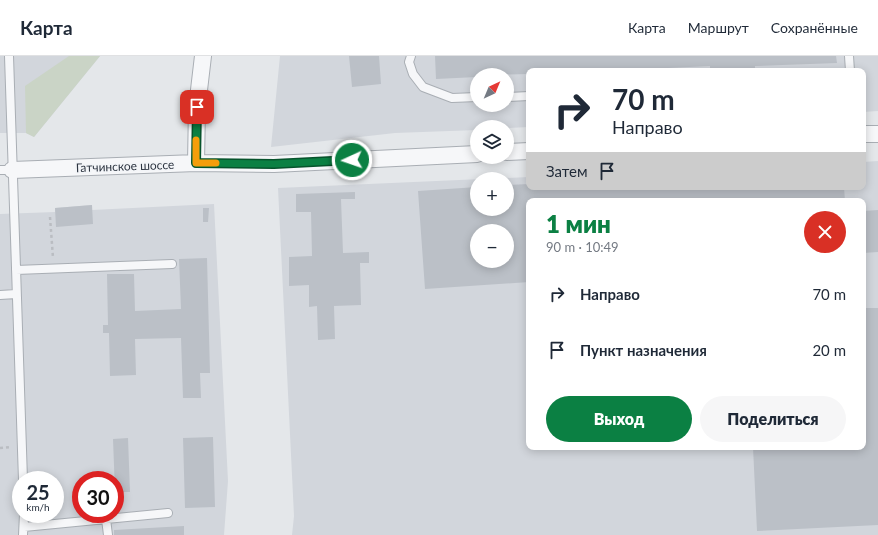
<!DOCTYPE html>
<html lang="ru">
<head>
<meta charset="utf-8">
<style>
	body { margin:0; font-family:Lato,sans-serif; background:#f6f6f7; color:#1f2937; height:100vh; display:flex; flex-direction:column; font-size:15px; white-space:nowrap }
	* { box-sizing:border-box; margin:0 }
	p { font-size:13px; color:#747a83 }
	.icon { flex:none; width:22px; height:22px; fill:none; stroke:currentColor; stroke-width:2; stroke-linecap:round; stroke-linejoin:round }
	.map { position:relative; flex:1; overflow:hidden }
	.side { position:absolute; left:526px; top:142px; width:340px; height:252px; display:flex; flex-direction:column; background:#fff; border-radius:8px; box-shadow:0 2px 10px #0003 }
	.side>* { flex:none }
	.hud { position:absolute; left:526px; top:12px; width:340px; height:122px; border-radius:8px; box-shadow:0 2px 10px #0003; background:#fff; color:#1f2937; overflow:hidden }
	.needle { width:26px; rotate:44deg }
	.buttons { position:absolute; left:470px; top:12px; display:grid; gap:8px }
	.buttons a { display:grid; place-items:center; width:44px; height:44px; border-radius:50%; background:#fff; box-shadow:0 2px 10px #0003; font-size:20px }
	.speed { position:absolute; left:12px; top:415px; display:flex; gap:8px; font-size:20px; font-weight:700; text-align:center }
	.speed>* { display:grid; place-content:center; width:52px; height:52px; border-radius:50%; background:#fff; box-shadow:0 2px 10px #0003; line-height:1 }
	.speed small { font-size:10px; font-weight:400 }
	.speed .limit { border:6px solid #d22; background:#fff; color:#111 }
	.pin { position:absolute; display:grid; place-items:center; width:34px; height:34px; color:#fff; margin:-17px; border-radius:8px; box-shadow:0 2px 6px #0006 }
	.me { position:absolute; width:44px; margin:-22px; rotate:267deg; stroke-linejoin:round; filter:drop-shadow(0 0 3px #0008) }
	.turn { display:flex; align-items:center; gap:14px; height:84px; padding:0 20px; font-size:18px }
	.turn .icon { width:52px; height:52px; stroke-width:2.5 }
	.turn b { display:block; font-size:28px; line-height:34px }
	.then { display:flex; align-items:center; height:38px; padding:0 20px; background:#0003; gap:8px; font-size:15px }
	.round { display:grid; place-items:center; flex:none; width:42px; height:42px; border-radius:21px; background:#f6f6f7 }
	.summary { display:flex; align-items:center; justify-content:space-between; height:68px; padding:0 20px }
	h1 { font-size:24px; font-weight:800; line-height:30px; color:#0b8043 }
	.action { display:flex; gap:8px; margin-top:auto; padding:8px 20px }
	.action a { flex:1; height:46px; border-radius:24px; background:#0b8043; color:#fff; font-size:16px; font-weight:800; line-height:46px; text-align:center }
	.action a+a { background:#f6f6f7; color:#1f2937 }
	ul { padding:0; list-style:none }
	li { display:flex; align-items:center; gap:12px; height:56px; padding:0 20px }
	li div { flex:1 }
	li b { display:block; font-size:15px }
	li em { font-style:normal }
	header { display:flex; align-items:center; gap:24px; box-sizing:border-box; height:56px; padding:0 20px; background:#fff; border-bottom:1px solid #e0e1e3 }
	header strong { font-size:19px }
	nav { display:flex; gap:22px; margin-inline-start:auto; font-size:14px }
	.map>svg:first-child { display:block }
	.built { fill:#d2d6dc; fill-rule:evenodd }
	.green { fill:#cad4c6 }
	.building { fill:#bbc0c7; fill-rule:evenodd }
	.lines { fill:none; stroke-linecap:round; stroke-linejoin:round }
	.service-casing { stroke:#a9aeb4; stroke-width:10 }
	.minor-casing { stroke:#a9aeb4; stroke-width:18 }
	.path { stroke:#babdc2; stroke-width:2.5; stroke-dasharray:3 3; stroke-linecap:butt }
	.service { stroke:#f6f7f9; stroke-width:8 }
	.minor { stroke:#f6f7f9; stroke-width:16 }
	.route-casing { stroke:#07532c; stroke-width:10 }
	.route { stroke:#0b8043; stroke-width:7 }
	.slow { stroke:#f59e0b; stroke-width:7 }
	.labels { text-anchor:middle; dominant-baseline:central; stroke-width:3.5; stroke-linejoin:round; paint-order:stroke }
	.street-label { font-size:12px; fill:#2d3541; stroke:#f3f5f8 }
</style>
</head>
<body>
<header>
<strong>Карта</strong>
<nav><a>Карта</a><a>Маршрут</a><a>Сохранённые</a></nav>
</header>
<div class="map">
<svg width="878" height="479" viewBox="0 0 878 479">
	<rect width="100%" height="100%" fill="#e4e7ea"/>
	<!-- built -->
	<path class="built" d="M0,0H100L34,81L26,77H0Z
		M280,0H878V55L863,56V15H529V71L507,72V71H477V74L395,77L271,91ZM477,19H507V49H477Z
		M878,105V479H292L294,460L278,132L529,121V131H863V106ZM477,123H507V153H477ZM529,145H863V391H529ZM477,175H507V205H477Z
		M214,148L228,425L224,479H0V158L55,156V152L92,149V154ZM21,424H55V458H21ZM81,424H115V458H81Z"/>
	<!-- green -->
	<path class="green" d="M69,0H100L34,81L26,77L25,30Z"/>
	<!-- building -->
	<path class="building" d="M349,0H379L381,28L352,31Z
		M435,0H836L837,7L755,10V15H710V10L605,15H529V18L477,19V21L436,23Z
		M529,128V131H844L845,145H529V226L425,233L418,135L477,131V153H507V129ZM477,175H507V205H477Z
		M355,136V143H341L343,197L369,196V207H360L361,249L334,250L335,283L318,284L317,250L309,251V229L289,230V201L312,200L311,156H296V138Z
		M92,149L93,168L56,171L55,152Z
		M203,152H209L208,166H203Z
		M878,154V196L863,197V155Z
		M207,202L210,317H200L201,342H183L181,282L135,283L136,319L110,320L109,277H103V269H108L107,218H134L135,255L181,253L179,203Z
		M863,252H878V469L757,475L753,391H863Z
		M213,381L215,451L185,452L183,382Z
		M128,382L130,436H115L113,383Z
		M184,470V479H114V474Z"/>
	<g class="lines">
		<!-- service casing -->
		<g class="service-casing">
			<path id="service" d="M9,0L23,424
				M411,0L409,6L413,18L423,31L452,42L477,41
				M849,0L850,15
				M507,41L529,40
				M0,114H12
				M16,214L172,208
				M0,239L16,238
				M106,463L108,479
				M24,471L168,457
				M23,479L24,458"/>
		</g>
		<!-- minor casing -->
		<g class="minor-casing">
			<path id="minor" d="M863,78H878
				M507,96L529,95
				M196,107L197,51L203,0
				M12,114L196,107L274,108L477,98"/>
		</g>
		<!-- path -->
		<path class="path" d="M50,161L53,202
			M0,392L11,391"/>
		<!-- service -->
		<use href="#service" class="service"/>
		<!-- minor -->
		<use href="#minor" class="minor"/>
	</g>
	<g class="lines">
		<!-- route casing -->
		<g class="route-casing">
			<path id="route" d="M197,51L196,107L274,108L352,104"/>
		</g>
		<!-- route -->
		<use href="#route" class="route"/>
		<!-- slow -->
		<path class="slow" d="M196,84V107H216"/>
	</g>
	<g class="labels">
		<!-- street labels -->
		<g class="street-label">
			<text transform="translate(125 110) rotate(-2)">Гатчинское шоссе</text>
		</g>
	</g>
</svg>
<div class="buttons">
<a><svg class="needle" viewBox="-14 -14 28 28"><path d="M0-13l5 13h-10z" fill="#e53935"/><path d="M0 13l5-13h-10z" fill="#747a83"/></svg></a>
<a><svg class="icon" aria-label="layers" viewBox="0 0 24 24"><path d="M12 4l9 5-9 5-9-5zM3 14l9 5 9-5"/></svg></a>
<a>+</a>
<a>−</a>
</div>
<div class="speed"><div>25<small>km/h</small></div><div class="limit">30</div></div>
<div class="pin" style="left:197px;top:51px;background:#d93025"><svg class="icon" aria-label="arrive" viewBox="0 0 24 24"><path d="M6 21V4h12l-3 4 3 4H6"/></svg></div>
<svg class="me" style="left:352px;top:104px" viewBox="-20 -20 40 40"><circle r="17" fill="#0b8043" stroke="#fff" stroke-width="3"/><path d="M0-11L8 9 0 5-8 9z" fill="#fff"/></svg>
<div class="hud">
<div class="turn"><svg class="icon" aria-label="right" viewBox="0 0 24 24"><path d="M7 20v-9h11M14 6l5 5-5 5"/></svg><div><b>70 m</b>Направо</div></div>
<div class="then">Затем<svg class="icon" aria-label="arrive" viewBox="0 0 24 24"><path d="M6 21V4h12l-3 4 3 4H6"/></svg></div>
</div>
<section class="side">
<div class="summary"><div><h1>1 мин</h1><p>90 m · 10:49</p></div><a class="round" style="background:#d93025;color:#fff"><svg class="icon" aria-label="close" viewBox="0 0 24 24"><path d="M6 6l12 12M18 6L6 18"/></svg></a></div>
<ul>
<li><svg class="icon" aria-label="right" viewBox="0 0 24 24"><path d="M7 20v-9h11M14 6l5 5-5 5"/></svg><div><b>Направо</b></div><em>70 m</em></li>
<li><svg class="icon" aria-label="arrive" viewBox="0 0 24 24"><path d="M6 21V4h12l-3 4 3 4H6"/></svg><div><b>Пункт назначения</b></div><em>20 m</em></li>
</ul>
<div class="action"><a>Выход</a><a>Поделиться</a></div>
</section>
</div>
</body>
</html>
